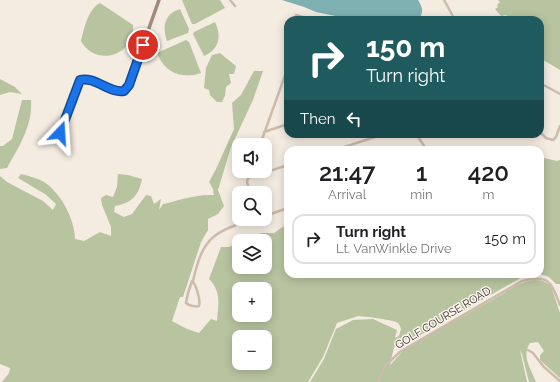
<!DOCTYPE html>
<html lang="en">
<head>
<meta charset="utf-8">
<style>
	body { margin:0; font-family:Raleway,sans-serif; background:#f6f6f6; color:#202124; height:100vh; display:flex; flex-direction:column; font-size:15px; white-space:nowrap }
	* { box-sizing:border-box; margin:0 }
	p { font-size:13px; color:#757577 }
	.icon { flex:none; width:22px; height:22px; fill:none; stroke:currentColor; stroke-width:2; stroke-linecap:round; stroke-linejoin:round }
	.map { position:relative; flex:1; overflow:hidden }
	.sheet { position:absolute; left:284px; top:146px; width:260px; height:132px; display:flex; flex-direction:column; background:#fff; border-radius:12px; box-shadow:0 2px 10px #0003 }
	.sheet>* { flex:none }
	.top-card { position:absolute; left:284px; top:16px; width:260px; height:122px; border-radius:12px; box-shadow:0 2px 10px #0003; background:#1f5a5e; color:#fff; overflow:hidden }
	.fabs { position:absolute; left:232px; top:138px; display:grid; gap:8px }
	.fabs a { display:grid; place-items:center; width:40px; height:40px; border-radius:8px; background:#fff; box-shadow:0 2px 10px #0003; font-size:20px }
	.pin { position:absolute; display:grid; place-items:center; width:34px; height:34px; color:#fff; margin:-17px; border:2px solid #fff; border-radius:50%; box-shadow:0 1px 4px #0007 }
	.me { position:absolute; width:44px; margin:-22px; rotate:20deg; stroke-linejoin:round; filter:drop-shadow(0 0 3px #0008) }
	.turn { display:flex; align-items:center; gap:14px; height:84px; padding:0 16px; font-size:18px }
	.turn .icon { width:52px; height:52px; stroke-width:2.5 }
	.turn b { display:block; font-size:28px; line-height:34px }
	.then { display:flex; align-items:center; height:38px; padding:0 16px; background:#0003; gap:8px; font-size:15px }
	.eta { display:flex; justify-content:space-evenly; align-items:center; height:68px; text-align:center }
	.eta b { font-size:24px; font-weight:600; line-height:28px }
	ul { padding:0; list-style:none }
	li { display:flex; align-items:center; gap:12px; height:50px; margin:0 8px 6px; padding:0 8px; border:2px solid #e0e0e0; border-radius:12px }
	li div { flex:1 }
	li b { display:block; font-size:15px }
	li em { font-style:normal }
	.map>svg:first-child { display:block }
	.green { fill:#b8c4a0; fill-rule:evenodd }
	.water { fill:#7fb0b2 }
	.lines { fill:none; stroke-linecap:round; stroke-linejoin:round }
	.street { stroke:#cdbbac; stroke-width:2.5 }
	.secondary { stroke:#a18a7d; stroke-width:3.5 }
	.route-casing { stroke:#114b97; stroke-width:10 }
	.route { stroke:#1a73e8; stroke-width:7 }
	.labels { text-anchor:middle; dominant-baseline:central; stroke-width:3; stroke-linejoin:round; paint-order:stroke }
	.street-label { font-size:11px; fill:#3b302b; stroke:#fbf5ee }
</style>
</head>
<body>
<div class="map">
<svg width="560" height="382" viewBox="0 0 560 382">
	<rect width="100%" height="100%" fill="#f4ebe1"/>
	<!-- green -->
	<path class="green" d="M182,0H220L225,8L195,24H192Z
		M498,0H560V70L540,58V20H515L514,18L508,17L506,15L501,16L495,9L498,7L497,5L500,2Z
		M100,3L133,25C135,57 95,67 81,41C84,29 88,9 100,3Z
		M180,9L189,29L188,33L167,41C162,27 164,14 180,9Z
		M215,22C222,37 219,49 204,56L193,34L194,32Z
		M186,40L189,42L201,73C182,80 164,72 157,53Z
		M220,53L236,66L234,74H229L231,83L226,87L225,96L222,102H217L210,95L209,90L204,88L206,68L212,55Z
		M254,71H263L253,100L231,147L218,190L224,206L218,214L208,219V230L201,242L183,297H180L172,321L187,329L199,333L211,319L217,321C218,305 222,292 209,279L221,247H229L239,242V267H265V241H241L262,233H274L288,223V274H536L526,275L417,337C404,337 404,342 394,347L390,365L406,348L501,295C515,286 535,272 551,286L560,313V378L540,360V355L544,351L538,342L530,343C521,356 531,369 536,382H529L522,354L520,350L527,382H310L324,359L336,329L353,320L373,319L397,330L395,338L399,336L401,329C400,326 399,323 396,322C393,320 362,316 358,316C351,318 344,321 337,323L323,357L308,382H2L9,373L10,368L0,364V176L7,182L43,201L53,210L56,204L45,194L18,178L21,174C29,176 37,178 44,182C61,193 75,220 75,239L84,241L100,232L111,236V227L102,205L101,198L106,195L113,197L117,187L118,174L128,175L142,179C139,195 132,203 115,206L114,212L124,217L132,214L146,195L151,196L154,204L161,199L159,210L163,204C180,200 196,194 214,195L213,189L209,182L216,169L234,129L232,103L241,95ZM239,289H265V315H239ZM239,337H265V363H239Z
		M0,79L15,87L22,94L10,92L0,95Z
		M22,100H31C33,125 19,147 7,168L0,169V146H3L12,139Z
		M540,157L557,161L560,160V284H556L549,277L540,274Z"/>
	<!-- water -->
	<path class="water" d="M282,0H418C423,8 424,12 418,20H347L340,17L316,12L304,7Z"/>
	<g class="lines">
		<!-- street -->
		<path class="street" d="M230,0L235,6
			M444,0L455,20
			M296,15L313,20
			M540,83L560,94
			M264,132L288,124
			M540,132L546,138L553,140L556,137L560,126
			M416,134L427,150
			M260,145L288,67
			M335,150L384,134
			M248,178L288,165
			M250,193L247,182L250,171
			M265,216L288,208
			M192,281C196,284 201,301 199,306C196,307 189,306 186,303L188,293Z
			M193,281C203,237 213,232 254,219
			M528,350L533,353L544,367L560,381
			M378,382L385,366L401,351L522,281C549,274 551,282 560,305"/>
		<!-- secondary -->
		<path class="secondary" d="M60,133L78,83L80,80L86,79L121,92L127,90L159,0"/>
	</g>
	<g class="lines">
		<!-- route casing -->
		<g class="route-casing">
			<path id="route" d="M60,133L80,80C95,76 110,94 124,91L129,85L143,45"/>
		</g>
		<!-- route -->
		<use href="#route" class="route"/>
	</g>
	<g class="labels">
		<!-- street labels -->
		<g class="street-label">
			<text transform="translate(443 318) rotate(-31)">GOLF COURSE ROAD</text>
		</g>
	</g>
</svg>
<div class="fabs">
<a><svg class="icon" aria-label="sound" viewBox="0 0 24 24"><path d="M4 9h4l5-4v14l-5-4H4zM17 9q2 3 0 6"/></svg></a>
<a><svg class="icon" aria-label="search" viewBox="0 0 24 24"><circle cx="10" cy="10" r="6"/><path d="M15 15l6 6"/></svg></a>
<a><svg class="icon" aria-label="layers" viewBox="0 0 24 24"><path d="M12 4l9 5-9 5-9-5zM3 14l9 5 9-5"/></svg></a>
<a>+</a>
<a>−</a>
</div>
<div class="pin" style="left:143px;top:45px;background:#d93025"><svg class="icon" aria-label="arrive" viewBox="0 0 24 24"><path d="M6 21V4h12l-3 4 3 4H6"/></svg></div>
<svg class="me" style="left:60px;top:133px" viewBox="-20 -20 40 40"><path d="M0-17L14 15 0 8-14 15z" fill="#1a73e8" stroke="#fff" stroke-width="4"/></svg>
<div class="top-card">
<div class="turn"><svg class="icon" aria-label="right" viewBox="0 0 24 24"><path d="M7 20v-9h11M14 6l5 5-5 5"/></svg><div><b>150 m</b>Turn right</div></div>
<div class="then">Then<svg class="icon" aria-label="left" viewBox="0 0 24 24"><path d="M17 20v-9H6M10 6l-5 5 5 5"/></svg></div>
</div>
<section class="sheet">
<div class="eta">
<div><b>21:47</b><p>Arrival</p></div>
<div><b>1</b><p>min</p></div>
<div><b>420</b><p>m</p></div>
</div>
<ul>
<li><svg class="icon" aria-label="right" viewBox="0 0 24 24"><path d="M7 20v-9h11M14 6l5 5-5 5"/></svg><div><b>Turn right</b><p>Lt. VanWinkle Drive</p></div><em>150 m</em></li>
</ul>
</section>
</div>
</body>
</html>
